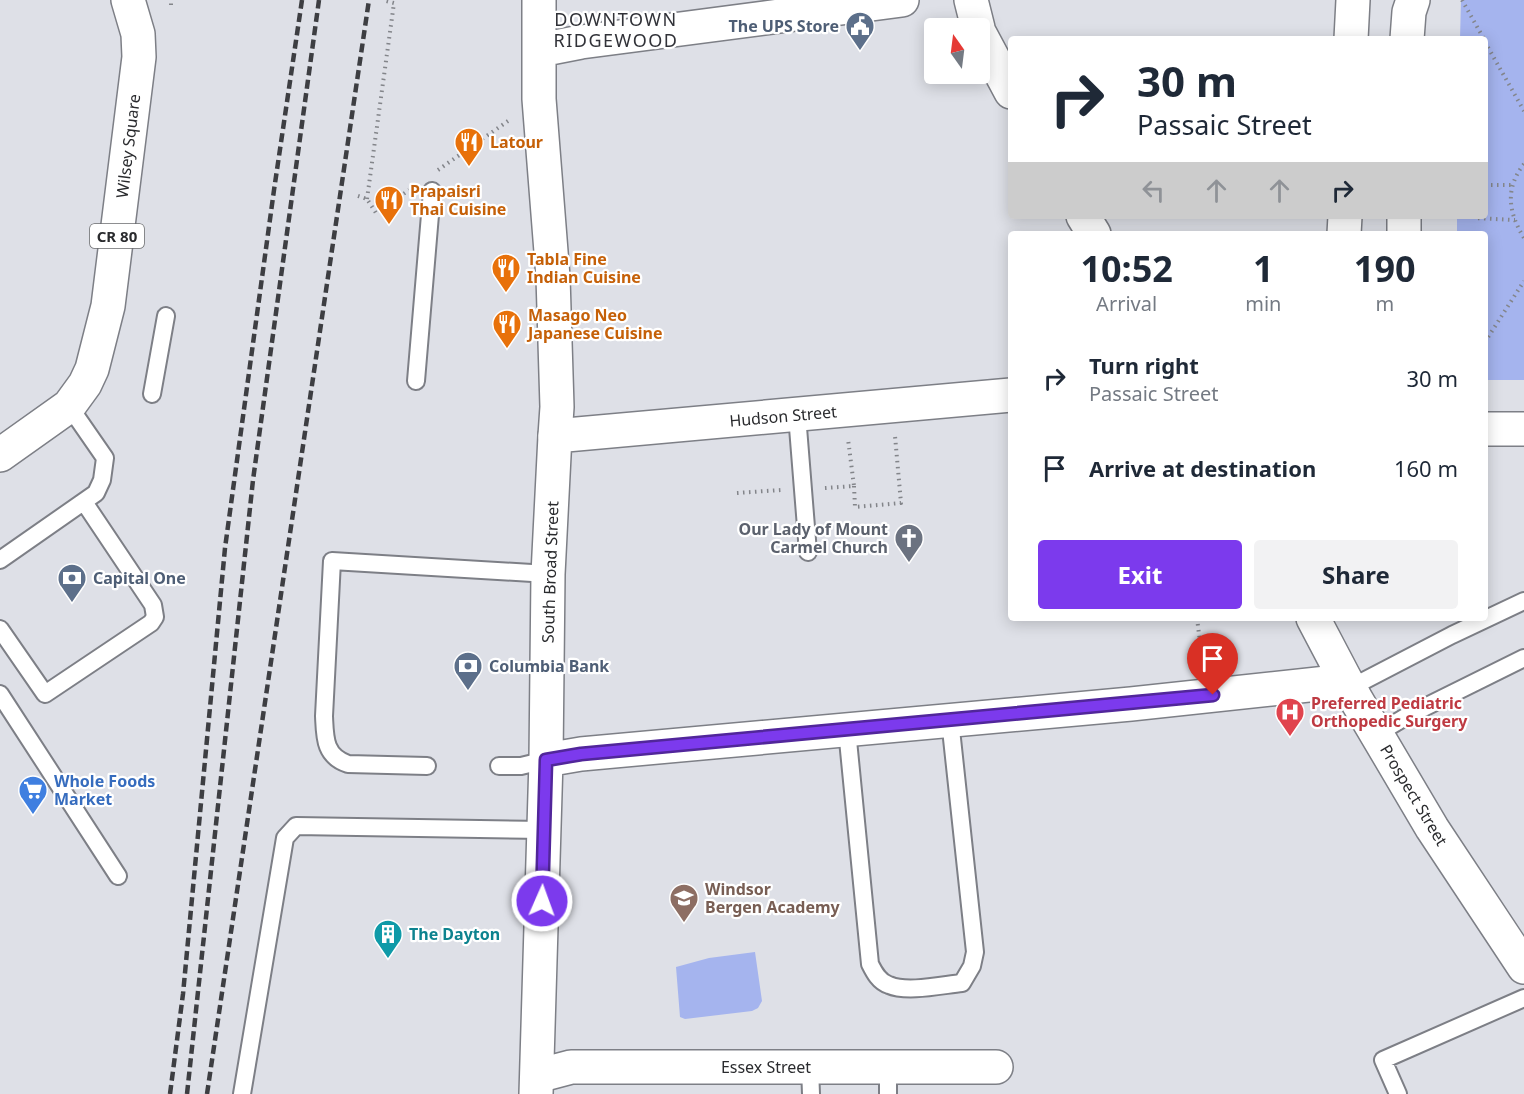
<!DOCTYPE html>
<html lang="en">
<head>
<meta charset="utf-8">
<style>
	body { margin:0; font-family:"Noto Sans",sans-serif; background:#f2f2f3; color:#1f2937; height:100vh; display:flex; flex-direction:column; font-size:22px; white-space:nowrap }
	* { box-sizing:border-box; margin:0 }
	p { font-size:20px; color:#747a83 }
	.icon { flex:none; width:33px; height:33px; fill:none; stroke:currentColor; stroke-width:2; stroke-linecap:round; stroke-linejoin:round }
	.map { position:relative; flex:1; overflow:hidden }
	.side { position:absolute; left:1008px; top:231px; width:480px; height:390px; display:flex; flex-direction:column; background:#fff; border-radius:6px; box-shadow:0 3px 15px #0003 }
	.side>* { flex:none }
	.top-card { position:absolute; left:1008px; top:36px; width:480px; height:183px; border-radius:6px; box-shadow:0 3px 15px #0003; background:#fff; color:#1f2937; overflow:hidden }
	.needle { width:39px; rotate:346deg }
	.buttons { position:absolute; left:924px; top:18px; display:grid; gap:12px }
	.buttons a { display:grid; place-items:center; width:66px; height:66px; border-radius:6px; background:#fff; box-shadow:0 3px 15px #0003; font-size:30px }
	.pin { position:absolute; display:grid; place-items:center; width:51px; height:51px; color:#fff; margin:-62px -26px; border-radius:50% 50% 50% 0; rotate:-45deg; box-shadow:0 0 6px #0007 }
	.pin .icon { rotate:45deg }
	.me { position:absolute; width:66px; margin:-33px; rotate:2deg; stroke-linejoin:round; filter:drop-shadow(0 0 4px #0008) }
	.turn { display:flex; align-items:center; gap:21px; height:126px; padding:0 30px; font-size:27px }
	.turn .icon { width:78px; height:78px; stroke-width:2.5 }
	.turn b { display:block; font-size:42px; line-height:51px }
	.lanes { display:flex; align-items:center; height:57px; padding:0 30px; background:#0003; justify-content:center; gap:30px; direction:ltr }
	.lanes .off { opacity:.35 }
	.eta { display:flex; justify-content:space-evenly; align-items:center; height:102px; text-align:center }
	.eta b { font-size:36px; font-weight:700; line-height:42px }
	.button { display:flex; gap:12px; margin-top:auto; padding:12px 30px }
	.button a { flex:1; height:69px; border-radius:6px; background:#7c3aed; color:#fff; font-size:24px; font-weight:700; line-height:69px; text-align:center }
	.button a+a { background:#f2f2f3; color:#1f2937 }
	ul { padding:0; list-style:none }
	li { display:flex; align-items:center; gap:18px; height:90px; padding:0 30px }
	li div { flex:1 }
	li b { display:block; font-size:22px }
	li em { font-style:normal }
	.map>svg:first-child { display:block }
	.green { fill:#a5b4ee }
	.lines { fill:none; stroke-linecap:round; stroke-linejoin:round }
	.lane-casing { stroke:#7d7f86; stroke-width:20 }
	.street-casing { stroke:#7d7f86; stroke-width:36 }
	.secondary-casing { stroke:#7d7f86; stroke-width:36 }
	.primary-casing { stroke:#7d7f86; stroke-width:36 }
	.path { stroke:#83858a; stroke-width:4; stroke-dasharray:1.5 4.5; stroke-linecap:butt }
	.lane { stroke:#fff; stroke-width:16 }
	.street { stroke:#fff; stroke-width:33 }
	.secondary { stroke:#fff; stroke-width:33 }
	.primary { stroke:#fff; stroke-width:33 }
	.rail { stroke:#3d3e42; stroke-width:4.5; stroke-dasharray:9 4.5; stroke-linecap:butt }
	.route-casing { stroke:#51269a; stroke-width:15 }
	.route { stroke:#7c3aed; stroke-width:10 }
	.labels { text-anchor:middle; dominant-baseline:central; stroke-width:4.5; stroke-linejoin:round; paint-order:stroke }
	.shield { fill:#fff; stroke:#6a6b6d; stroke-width:1.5 }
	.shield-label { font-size:15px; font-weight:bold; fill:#2a2b2e }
	.service-label { font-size:16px; font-weight:bold; fill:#4e5e75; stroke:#fff; text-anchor:start }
	.food-label { font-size:16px; font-weight:bold; fill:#c56008; stroke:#fff; text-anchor:start }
	.street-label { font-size:16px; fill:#2a2b2e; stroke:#fff }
	.worship-label { font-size:16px; font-weight:bold; fill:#5b616d; stroke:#fff; text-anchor:end }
	.health-label { font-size:16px; font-weight:bold; fill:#be3a42; stroke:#fff; text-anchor:start }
	.shop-label { font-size:16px; font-weight:bold; fill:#366cbe; stroke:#fff; text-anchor:start }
	.education-label { font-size:16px; font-weight:bold; fill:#785e54; stroke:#fff; text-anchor:start }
	.culture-label { font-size:16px; font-weight:bold; fill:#0d838f; stroke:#fff; text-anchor:start }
	.neighbourhood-label { font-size:18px; letter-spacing:1.5px; fill:#313238; stroke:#fff }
</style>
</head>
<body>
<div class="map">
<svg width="1524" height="1094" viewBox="0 0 1524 1094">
	<rect width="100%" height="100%" fill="#dee0e7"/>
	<!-- green -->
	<path class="green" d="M1461,0H1524V380H1485V234H1457V216H1485V39H1460Z
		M755,952L762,1001L758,1008L752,1011L685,1019L680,1017L676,967L709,958Z"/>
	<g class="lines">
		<!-- lane casing -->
		<g class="lane-casing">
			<path id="lane" d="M416,381L432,191
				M152,394L166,316
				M797,415L808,552
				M0,560L96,493L102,480L105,458L69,406
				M0,629L45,694L151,623L155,617L153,605L84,502
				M1350,688L1452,635L1524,601
				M0,694L118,876
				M847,730L870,964C874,972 879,982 889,985C907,993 942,985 962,983L972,966L975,952L950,720
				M1377,734L1407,716L1524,658
				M427,766L348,764C324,756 325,737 324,716L332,561L548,574
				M499,766H521L546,760
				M810,1067L811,1094
				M242,1094L285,838L296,826L544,830
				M888,1094V1067
				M1398,1094L1383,1060L1524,998"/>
		</g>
		<!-- street casing -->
		<g class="street-casing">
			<path id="street" d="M1351,39L1353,0
				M1407,39L1409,12L1413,0
				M1344,234L1345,216
				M1404,234V216
				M1485,429H1524
				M1354,696L1432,828L1524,967
				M546,760L581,754L1131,704L1327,683H1347
				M537,1076L571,1067H996
				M536,1094L546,760L548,574L555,436L1011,395"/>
		</g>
		<!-- secondary casing -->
		<g class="secondary-casing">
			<path id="secondary" d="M539,0V99L553,277L557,407L555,436
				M971,0L978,28
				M980,34L1011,92
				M540,50L581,42L902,0
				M1083,216L1094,234
				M1313,618L1354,696"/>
		</g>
		<!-- primary casing -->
		<g class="primary-casing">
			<path id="primary" d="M0,455L69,406L85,384L92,369L108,306L139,57L138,34L128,0"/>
		</g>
		<!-- path -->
		<path class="path" d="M1462,0L1484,39
			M171,5V0
			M1485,42L1524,111
			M1524,164C1505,188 1508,212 1524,238
			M438,170L508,121
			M1485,185H1511
			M358,196L367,199L376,213L409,190
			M367,199L394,3L386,1
			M1474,216V218L1515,220
			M1485,342L1524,281
			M854,486L855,507L901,503L895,436
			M825,488L854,486L848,439
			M737,493L781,490
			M1197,618L1203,666"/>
		<!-- lane -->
		<use href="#lane" class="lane"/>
		<!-- street -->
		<use href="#street" class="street"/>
		<!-- secondary -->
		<use href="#secondary" class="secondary"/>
		<!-- primary -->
		<use href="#primary" class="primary"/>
		<!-- rail -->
		<path class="rail" d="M170,1094L183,994L225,548L274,190L302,0
			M187,1094L253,480L319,0
			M207,1094L369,0"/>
	</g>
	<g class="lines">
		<!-- route casing -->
		<g class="route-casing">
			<path id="route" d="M542,901L546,760L581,754L1213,695"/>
		</g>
		<!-- route -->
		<use href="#route" class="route"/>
	</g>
	<!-- icons -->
	<defs>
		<g id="civic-pin" transform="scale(1.5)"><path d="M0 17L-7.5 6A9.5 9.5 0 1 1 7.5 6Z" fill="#5c6f8a" stroke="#fff"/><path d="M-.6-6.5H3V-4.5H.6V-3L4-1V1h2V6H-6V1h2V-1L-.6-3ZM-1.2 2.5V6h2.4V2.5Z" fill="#fff"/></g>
		<g id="restaurant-pin" transform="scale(1.5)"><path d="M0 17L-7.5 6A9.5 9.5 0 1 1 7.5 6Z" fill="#e8710a" stroke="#fff"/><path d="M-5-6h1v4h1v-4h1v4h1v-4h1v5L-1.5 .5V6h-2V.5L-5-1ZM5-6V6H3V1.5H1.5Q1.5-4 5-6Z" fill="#fff"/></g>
		<g id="church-pin" transform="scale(1.5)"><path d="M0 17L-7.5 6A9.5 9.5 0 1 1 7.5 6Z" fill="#6b7280" stroke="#fff"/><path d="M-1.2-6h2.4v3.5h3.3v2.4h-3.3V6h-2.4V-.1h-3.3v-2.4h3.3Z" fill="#fff"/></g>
		<g id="bank-pin" transform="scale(1.5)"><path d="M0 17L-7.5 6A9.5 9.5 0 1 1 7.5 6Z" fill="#5c6f8a" stroke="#fff"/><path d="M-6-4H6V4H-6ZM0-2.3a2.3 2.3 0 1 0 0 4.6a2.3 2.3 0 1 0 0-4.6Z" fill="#fff"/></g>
		<g id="hospital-pin" transform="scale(1.5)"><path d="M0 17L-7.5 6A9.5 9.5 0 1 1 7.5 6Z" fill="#e0444e" stroke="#fff"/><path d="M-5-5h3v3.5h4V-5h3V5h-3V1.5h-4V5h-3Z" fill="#fff"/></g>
		<g id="supermarket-pin" transform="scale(1.5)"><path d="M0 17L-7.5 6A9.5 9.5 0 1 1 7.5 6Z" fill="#3f7fe0" stroke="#fff"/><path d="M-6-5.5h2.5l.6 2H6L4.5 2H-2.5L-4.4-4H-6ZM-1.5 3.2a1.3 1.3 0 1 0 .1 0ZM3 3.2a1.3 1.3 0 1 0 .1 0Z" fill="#fff"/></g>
		<g id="school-pin" transform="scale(1.5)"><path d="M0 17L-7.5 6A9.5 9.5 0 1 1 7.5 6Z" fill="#8d6e63" stroke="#fff"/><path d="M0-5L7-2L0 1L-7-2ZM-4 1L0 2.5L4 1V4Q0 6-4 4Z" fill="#fff"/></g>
		<g id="building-pin" transform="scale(1.5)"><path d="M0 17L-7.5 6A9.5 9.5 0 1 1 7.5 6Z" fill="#0f9aa8" stroke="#fff"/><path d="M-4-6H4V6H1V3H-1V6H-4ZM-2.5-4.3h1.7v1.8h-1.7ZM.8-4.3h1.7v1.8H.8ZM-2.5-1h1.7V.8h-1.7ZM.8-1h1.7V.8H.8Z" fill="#fff"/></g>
	</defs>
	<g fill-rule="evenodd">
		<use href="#civic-pin" x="860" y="26"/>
		<use href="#restaurant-pin" x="469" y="142"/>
		<use href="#restaurant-pin" x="389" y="200"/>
		<use href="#restaurant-pin" x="506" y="268"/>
		<use href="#restaurant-pin" x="507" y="324"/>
		<use href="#church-pin" x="909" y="538"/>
		<use href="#bank-pin" x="72" y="578"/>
		<use href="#bank-pin" x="468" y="666"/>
		<use href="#hospital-pin" x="1290" y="712"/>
		<use href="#supermarket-pin" x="33" y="790"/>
		<use href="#school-pin" x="684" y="898"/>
		<use href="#building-pin" x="388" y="934"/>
	</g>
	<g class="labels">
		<!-- shield labels -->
		<rect class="shield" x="90" y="224" width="54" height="24" rx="4.5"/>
		<g class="shield-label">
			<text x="117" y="236">CR 80</text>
		</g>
		<!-- service labels -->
		<g class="service-label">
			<text x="839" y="26" text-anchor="end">The UPS Store</text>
			<text x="93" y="578">Capital One</text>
			<text x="489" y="666">Columbia Bank</text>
		</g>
		<!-- food labels -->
		<g class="food-label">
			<text x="490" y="142">Latour</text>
			<text x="410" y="191">Prapaisri<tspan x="410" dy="18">Thai Cuisine</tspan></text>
			<text x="527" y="259">Tabla Fine<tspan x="527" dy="18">Indian Cuisine</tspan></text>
			<text x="528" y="315">Masago Neo<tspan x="528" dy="18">Japanese Cuisine</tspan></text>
		</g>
		<!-- street labels -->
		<g class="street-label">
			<text transform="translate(128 146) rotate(-83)">Wilsey Square</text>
			<text transform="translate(783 416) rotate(-5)">Hudson Street</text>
			<text transform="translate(550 572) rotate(-88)">South Broad Street</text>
			<text transform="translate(1414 795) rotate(59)">Prospect Street</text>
			<text x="766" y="1067">Essex Street</text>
		</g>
		<!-- worship labels -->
		<g class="worship-label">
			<text x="888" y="529">Our Lady of Mount<tspan x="888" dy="18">Carmel Church</tspan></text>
		</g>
		<!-- health labels -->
		<g class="health-label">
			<text x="1311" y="703">Preferred Pediatric<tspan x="1311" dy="18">Orthopedic Surgery</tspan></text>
		</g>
		<!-- shop labels -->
		<g class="shop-label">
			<text x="54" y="781">Whole Foods<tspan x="54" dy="18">Market</tspan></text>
		</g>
		<!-- education labels -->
		<g class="education-label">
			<text x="705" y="889">Windsor<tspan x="705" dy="18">Bergen Academy</tspan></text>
		</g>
		<!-- culture labels -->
		<g class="culture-label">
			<text x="409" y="934">The Dayton</text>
		</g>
		<!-- neighbourhood labels -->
		<g class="neighbourhood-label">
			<text x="616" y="19">DOWNTOWN<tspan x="616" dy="21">RIDGEWOOD</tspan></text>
		</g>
	</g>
</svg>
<div class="buttons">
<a><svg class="needle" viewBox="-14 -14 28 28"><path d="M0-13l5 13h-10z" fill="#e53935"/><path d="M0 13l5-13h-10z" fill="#747a83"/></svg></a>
</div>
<div class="pin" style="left:1213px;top:695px;background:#d93025"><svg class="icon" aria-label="arrive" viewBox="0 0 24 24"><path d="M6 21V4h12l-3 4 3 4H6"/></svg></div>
<svg class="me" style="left:542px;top:901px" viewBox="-20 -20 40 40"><circle r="17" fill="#7c3aed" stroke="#fff" stroke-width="3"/><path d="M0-11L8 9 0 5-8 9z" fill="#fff"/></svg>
<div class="top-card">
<div class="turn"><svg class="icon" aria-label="right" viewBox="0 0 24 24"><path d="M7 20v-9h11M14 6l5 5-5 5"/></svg><div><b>30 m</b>Passaic Street</div></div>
<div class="lanes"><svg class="icon off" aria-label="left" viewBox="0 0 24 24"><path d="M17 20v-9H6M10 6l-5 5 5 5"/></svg><svg class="icon off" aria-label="ahead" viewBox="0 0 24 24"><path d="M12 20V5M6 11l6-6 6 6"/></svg><svg class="icon off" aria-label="ahead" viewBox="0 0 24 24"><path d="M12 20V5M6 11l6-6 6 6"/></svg><svg class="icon" aria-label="right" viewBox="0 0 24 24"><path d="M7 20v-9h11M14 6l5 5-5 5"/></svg></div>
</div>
<section class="side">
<div class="eta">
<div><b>10:52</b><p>Arrival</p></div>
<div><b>1</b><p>min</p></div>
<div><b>190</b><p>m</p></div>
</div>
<ul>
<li><svg class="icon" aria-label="right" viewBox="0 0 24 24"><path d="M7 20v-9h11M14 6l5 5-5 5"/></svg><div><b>Turn right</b><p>Passaic Street</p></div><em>30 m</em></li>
<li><svg class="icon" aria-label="arrive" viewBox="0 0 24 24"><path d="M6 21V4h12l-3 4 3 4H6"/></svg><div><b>Arrive at destination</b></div><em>160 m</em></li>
</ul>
<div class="button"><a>Exit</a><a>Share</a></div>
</section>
</div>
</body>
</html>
